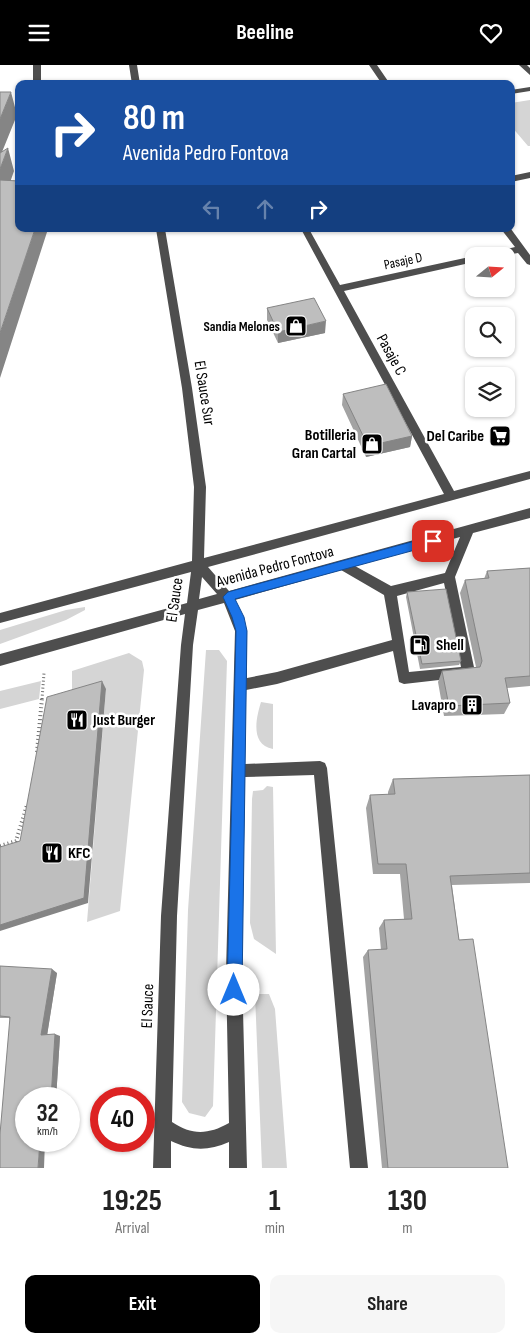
<!DOCTYPE html>
<html lang="en">
<head>
<meta charset="utf-8">
<style>
	body { margin:0; font-family:"Sofia Sans Condensed",sans-serif; background:#f6f6f6; color:#222; height:100vh; display:flex; flex-direction:column; font-size:19px; white-space:nowrap }
	* { box-sizing:border-box; margin:0 }
	p { font-size:16px; color:#767676 }
	.icon { flex:none; width:28px; height:28px; fill:none; stroke:currentColor; stroke-width:2; stroke-linecap:round; stroke-linejoin:round }
	.map { position:relative; height:1103px; overflow:hidden }
	.details { display:flex; flex-direction:column; background:#fff; flex:1 }
	.details>* { flex:none }
	.top-card { position:absolute; left:15px; top:15px; width:500px; height:152px; border-radius:10px; box-shadow:0 1px 4px #0004; background:#1a4fa0; color:#fff; overflow:hidden }
	.needle { width:32px; rotate:72deg }
	.controls { position:absolute; left:465px; top:182px; display:grid; gap:10px }
	.controls a { display:grid; place-items:center; width:50px; height:50px; border-radius:10px; background:#fff; box-shadow:0 1px 4px #0004; font-size:25px }
	.speed { position:absolute; left:15px; top:1022px; display:flex; gap:10px; font-size:25px; font-weight:700; text-align:center }
	.speed>* { display:grid; place-content:center; width:65px; height:65px; border-radius:50%; background:#fff; box-shadow:0 1px 4px #0004; line-height:1 }
	.speed small { font-size:12px; font-weight:400 }
	.speed .limit { border:8px solid #d22; background:#fff; color:#111 }
	.pin { position:absolute; display:grid; place-items:center; width:42px; height:42px; color:#fff; margin:-21px; border-radius:10px; box-shadow:0 2px 8px #0006 }
	.me { position:absolute; width:55px; margin:-28px; rotate:0deg; stroke-linejoin:round; filter:drop-shadow(0 0 4px #0008) }
	.turn { display:flex; align-items:center; gap:18px; height:105px; padding:0 25px; font-size:22px }
	.turn .icon { width:65px; height:65px; stroke-width:2.5 }
	.turn b { display:block; font-size:35px; line-height:42px }
	.lanes { display:flex; align-items:center; height:48px; padding:0 25px; background:#0003; justify-content:center; gap:25px; direction:ltr }
	.lanes .off { opacity:.35 }
	.eta { display:flex; justify-content:space-evenly; align-items:center; height:85px; text-align:center }
	.eta b { font-size:30px; font-weight:700; line-height:35px }
	.button { display:flex; gap:10px; margin-top:auto; padding:10px 25px }
	.button a { flex:1; height:58px; border-radius:10px; background:#000; color:#fff; font-size:20px; font-weight:700; line-height:58px; text-align:center }
	.button a+a { background:#f6f6f6; color:#222 }
	header { display:flex; justify-content:space-between; align-items:center; height:65px; padding:0 25px; background:#000; color:#fff; font-size:22px; font-weight:700 }
	.map>svg:first-child { display:block }
	.green { fill:#d5d5d5 }
	.lines { fill:none; stroke-linecap:round; stroke-linejoin:round }
	.path-far1 { stroke:#707070; stroke-width:3; stroke-dasharray:1 2.5; stroke-linecap:butt }
	.path { stroke:#707070; stroke-width:4; stroke-dasharray:1 3; stroke-linecap:butt }
	.minor { fill:#4e4e4e; fill-rule:evenodd }
	.wall { fill:#a3a3a3 }
	.shaded-wall { fill:#858585 }
	.building { fill:#bebebe; stroke:#858585 }
	.route { fill:#1a73e8; stroke:#114b97 }
	.labels { text-anchor:middle; dominant-baseline:central; stroke-width:5; stroke-linejoin:round; paint-order:stroke }
	.far-street-label { font-size:14px; fill:#000; stroke:#fff }
	.far-poi-label { font-size:14px; font-weight:bold; fill:#000; stroke:#fff; text-anchor:end }
	.street-label { font-size:16px; fill:#000; stroke:#fff }
	.poi-label { font-size:16px; font-weight:bold; fill:#000; stroke:#fff; text-anchor:end }
</style>
</head>
<body>
<header><svg class="icon" aria-label="menu" viewBox="0 0 24 24"><path d="M4 6h16M4 12h16M4 18h16"/></svg>Beeline<svg class="icon" aria-label="heart" viewBox="0 0 24 24"><path d="M12 20l-8-8c-3-5 5-10 8-4 3-6 11-1 8 4z"/></svg></header>
<div class="map">
<svg width="530" height="1103" viewBox="0 0 530 1103">
	<rect width="100%" height="100%" fill="#fff"/>
	<!-- green -->
	<path class="green" d="M530,35V81H528L511,61V38Z
		M85,542V545L66,555L0,579V565L66,545Z
		M206,585H219L227,596L213,1041L205,1052L189,1048L182,1037L188,845Z
		M129,588L142,596L144,605L120,846L87,857L106,624L72,634V606Z
		M41,616L39,634L0,644V626Z
		M261,637L273,639V684C250,680 256,653 261,637Z
		M267,721L273,722L276,889L254,874L250,858L252,734L253,726L263,725Z
		M255,929H269L275,944L287,1103H262Z"/>
	<g class="lines">
		<!-- path-far1 -->
		<path class="path-far1" d="M42,634L44,608"/>
		<!-- path -->
		<path class="path" d="M37,687L42,633
			M0,781L16,776L27,740"/>
		<!-- minor -->
		<path class="minor" d="M33,0H41V19H33Z
			M129,0H137L140,19H132Z
			M369,0H377L390,19H382Z
			M519,0H527L530,3V10Z
			M530,22V26L511,29V25Z
			M530,107V113L511,117V111Z
			M156,164H165L192,323L206,422L204,493L444,429L301,164H309L340,220L474,191H475L474,197L344,226L454,426L530,406V414L208,502L229,526L530,443V453L473,468L455,512L475,607L474,611L404,619L399,617L393,586L277,619L246,625L245,699L320,696L325,698L327,703L368,1103H350L314,710L245,712L242,906L247,1103H229V1077C208,1086 192,1086 171,1076V1103H153L161,851L181,580L185,549L0,601V589L187,538L191,507L0,558V548L192,496L194,422L182,323ZM460,472L445,508L391,521L355,501ZM341,505L384,530L392,575L277,607L247,613V566L235,535ZM202,512L217,529L199,534ZM444,518L461,602L409,607L397,531ZM224,538L235,566L226,906L229,1058C208,1070 191,1070 172,1057L177,851L193,580L198,545Z
			M501,164H511L530,190V200L527,199L518,188L501,191H483L485,189L515,182Z"/>
	</g>
	<!-- wall -->
	<path class="wall" d="M267,243L325,268L278,278L267,255Z
		M343,329L412,371L410,382L366,392L342,340Z
		M530,503V621L507,623L510,638L504,649L444,651L438,617L442,606L476,602L460,528L465,515L484,514L487,506Z
		M407,527L461,596L459,600L420,604L406,532Z
		M530,710V818L452,820L459,875L508,1103H382L363,892L368,885H381L379,863L384,855L404,854L400,809H373L366,743L370,730H388V727L393,714Z
		M0,901L57,908L47,970L60,971L56,1034L9,953H0Z"/>
	<!-- shaded-wall -->
	<path class="shaded-wall" d="M11,27L17,50L0,92V54Z
		M8,83L14,106L3,138L0,129V104Z
		M35,164H48L0,313V268Z
		M326,256L325,268L278,278V267Z
		M412,371L410,382L366,392L368,381Z
		M102,616L106,624L88,838L0,866V860Z
		M52,904L57,908L47,971L41,970Z
		M55,969L60,971L56,1034H51Z
		M40,1076H45L44,1103H38Z"/>
	<!-- building -->
	<path class="building" d="M0,27H11L0,54Z
		M8,83L0,104V88Z
		M0,115L19,116V164H35L0,268Z
		M314,233L326,256L278,267L267,243Z
		M386,319L412,371L368,381L343,329Z
		M530,503V611L505,613L510,638L449,641L442,606L480,602L482,596L465,515L489,513L487,506Z
		M446,524L461,596L422,599L407,527Z
		M102,616L84,833L0,860V782L20,776L47,632Z
		M530,710V808L450,811L459,875L473,874L508,1103H388L368,885L387,884L384,855L412,854L406,799H378L370,730L395,729L393,714Z
		M0,901L52,904L41,970L55,969L51,1034H26V1076H40L38,1103H0V1069L10,952L0,951Z"/>
	<!-- route -->
	<path class="route" d="M433,471L437,472V479L235,534L244,552L247,566L242,925L239,930L234,932L229,930L227,925L236,566L232,552L223,532L228,527Z"/>
	<!-- icons -->
	<defs>
		<g id="shop-square" transform="scale(1.125)"><rect x="-9" y="-9" width="18" height="18" rx="4" fill="#000" stroke="#fff"/><path d="M-5-2.5h2.3a2.7 3.5 0 0 1 5.4 0H5L5.5 6h-11ZM-1.5-2.5h3a1.5 2.3 0 0 0-3 0Z" fill="#fff"/></g>
		<g id="supermarket-square" transform="scale(1.125)"><rect x="-9" y="-9" width="18" height="18" rx="4" fill="#000" stroke="#fff"/><path d="M-6-5.5h2.5l.6 2H6L4.5 2H-2.5L-4.4-4H-6ZM-1.5 3.2a1.3 1.3 0 1 0 .1 0ZM3 3.2a1.3 1.3 0 1 0 .1 0Z" fill="#fff"/></g>
		<g id="fuel-square" transform="scale(1.125)"><rect x="-9" y="-9" width="18" height="18" rx="4" fill="#000" stroke="#fff"/><path d="M-5.5-6h7V0h2V4h1.3V-2.5L3-4.5l.8-.8L6-3V5H2.5V1h-1V6h-7ZM-4.2-4.7v3.2H.2V-4.7Z" fill="#fff"/></g>
		<g id="building-square" transform="scale(1.125)"><rect x="-9" y="-9" width="18" height="18" rx="4" fill="#000" stroke="#fff"/><path d="M-4-6H4V6H1V3H-1V6H-4ZM-2.5-4.3h1.7v1.8h-1.7ZM.8-4.3h1.7v1.8H.8ZM-2.5-1h1.7V.8h-1.7ZM.8-1h1.7V.8H.8Z" fill="#fff"/></g>
		<g id="restaurant-square" transform="scale(1.125)"><rect x="-9" y="-9" width="18" height="18" rx="4" fill="#000" stroke="#fff"/><path d="M-5-6h1v4h1v-4h1v4h1v-4h1v5L-1.5 .5V6h-2V.5L-5-1ZM5-6V6H3V1.5H1.5Q1.5-4 5-6Z" fill="#fff"/></g>
	</defs>
	<g fill-rule="evenodd">
		<use href="#shop-square" x="296" y="261"/>
		<use href="#supermarket-square" x="500" y="371"/>
		<use href="#shop-square" x="372" y="379"/>
		<use href="#fuel-square" x="420" y="580"/>
		<use href="#building-square" x="472" y="640"/>
		<use href="#restaurant-square" x="77" y="655"/>
		<use href="#restaurant-square" x="52" y="788"/>
	</g>
	<g class="labels">
		<!-- far-street labels -->
		<g class="far-street-label">
			<text transform="translate(403 196) rotate(-12)">Pasaje D</text>
		</g>
		<!-- far-poi labels -->
		<g class="far-poi-label">
			<text x="280" y="261">Sandia Melones</text>
		</g>
		<!-- street labels -->
		<g class="street-label">
			<text transform="translate(391 290) rotate(61)">Pasaje C</text>
			<text transform="translate(204 328) rotate(81)">El Sauce Sur</text>
			<text transform="translate(275 502) rotate(-15)">Avenida Pedro Fontova</text>
			<text transform="translate(175 535) rotate(-82)">El Sauce</text>
			<text transform="translate(148 941) rotate(-88)">El Sauce</text>
		</g>
		<!-- poi labels -->
		<g class="poi-label">
			<text x="356" y="370">Botilleria<tspan x="356" dy="18">Gran Cartal</tspan></text>
			<text x="484" y="371">Del Caribe</text>
			<text x="436" y="580" text-anchor="start">Shell</text>
			<text x="456" y="640">Lavapro</text>
			<text x="93" y="655" text-anchor="start">Just Burger</text>
			<text x="68" y="788" text-anchor="start">KFC</text>
		</g>
	</g>
</svg>
<div class="controls">
<a><svg class="needle" viewBox="-14 -14 28 28"><path d="M0-13l5 13h-10z" fill="#e53935"/><path d="M0 13l5-13h-10z" fill="#767676"/></svg></a>
<a><svg class="icon" aria-label="search" viewBox="0 0 24 24"><circle cx="10" cy="10" r="6"/><path d="M15 15l6 6"/></svg></a>
<a><svg class="icon" aria-label="layers" viewBox="0 0 24 24"><path d="M12 4l9 5-9 5-9-5zM3 14l9 5 9-5"/></svg></a>
</div>
<div class="speed"><div>32<small>km/h</small></div><div class="limit">40</div></div>
<div class="pin" style="left:433px;top:476px;background:#d93025"><svg class="icon" aria-label="arrive" viewBox="0 0 24 24"><path d="M6 21V4h12l-3 4 3 4H6"/></svg></div>
<svg class="me" style="left:234px;top:925px" viewBox="-20 -20 40 40"><circle r="19" fill="#fff"/><path d="M0-13L10 11 0 6-10 11z" fill="#1a73e8"/></svg>
<div class="top-card">
<div class="turn"><svg class="icon" aria-label="right" viewBox="0 0 24 24"><path d="M7 20v-9h11M14 6l5 5-5 5"/></svg><div><b>80 m</b>Avenida Pedro Fontova</div></div>
<div class="lanes"><svg class="icon off" aria-label="left" viewBox="0 0 24 24"><path d="M17 20v-9H6M10 6l-5 5 5 5"/></svg><svg class="icon off" aria-label="ahead" viewBox="0 0 24 24"><path d="M12 20V5M6 11l6-6 6 6"/></svg><svg class="icon" aria-label="right" viewBox="0 0 24 24"><path d="M7 20v-9h11M14 6l5 5-5 5"/></svg></div>
</div>
</div>
<section class="details">
<div class="eta">
<div><b>19:25</b><p>Arrival</p></div>
<div><b>1</b><p>min</p></div>
<div><b>130</b><p>m</p></div>
</div>
<div class="button"><a>Exit</a><a>Share</a></div>
</section>
</body>
</html>
